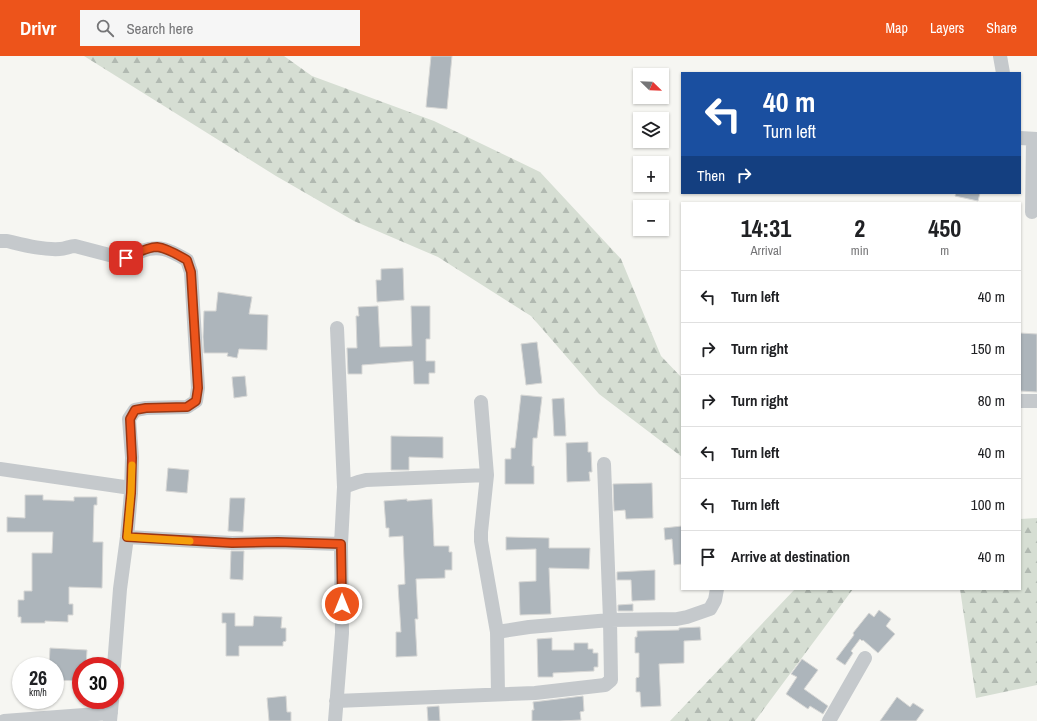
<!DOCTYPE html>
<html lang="en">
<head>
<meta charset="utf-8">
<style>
	body { margin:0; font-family:"Archivo Narrow",sans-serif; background:#f6f6f6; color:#202124; height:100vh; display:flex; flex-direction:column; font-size:15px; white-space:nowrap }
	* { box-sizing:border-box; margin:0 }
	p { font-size:13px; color:#757577 }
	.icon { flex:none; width:22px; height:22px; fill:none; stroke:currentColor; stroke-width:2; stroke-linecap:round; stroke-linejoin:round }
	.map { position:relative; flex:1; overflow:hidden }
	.sheet { position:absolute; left:681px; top:146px; width:340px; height:388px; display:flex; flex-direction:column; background:#fff; border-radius:0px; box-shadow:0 1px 3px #0004 }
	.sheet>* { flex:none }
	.banner { position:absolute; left:681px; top:16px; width:340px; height:122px; border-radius:0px; box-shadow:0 1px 3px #0004; background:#1a4fa0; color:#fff; overflow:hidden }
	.needle { width:26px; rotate:113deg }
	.fabs { position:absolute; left:633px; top:12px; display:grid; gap:8px }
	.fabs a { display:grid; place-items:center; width:36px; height:36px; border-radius:0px; background:#fff; box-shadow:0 1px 3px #0004; font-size:20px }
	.speed { position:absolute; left:12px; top:601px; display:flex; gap:8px; font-size:20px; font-weight:700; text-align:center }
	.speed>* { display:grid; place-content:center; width:52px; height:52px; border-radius:50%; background:#fff; box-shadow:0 1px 3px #0004; line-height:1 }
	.speed small { font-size:10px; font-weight:400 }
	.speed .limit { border:6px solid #d22; background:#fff; color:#111 }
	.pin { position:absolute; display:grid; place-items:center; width:34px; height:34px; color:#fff; margin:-17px; border-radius:8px; box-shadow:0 2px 6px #0006 }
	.me { position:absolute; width:44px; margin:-22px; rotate:0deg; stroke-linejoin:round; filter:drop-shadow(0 0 3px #0008) }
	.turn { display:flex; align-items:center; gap:14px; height:84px; padding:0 16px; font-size:18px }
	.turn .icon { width:52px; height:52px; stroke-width:2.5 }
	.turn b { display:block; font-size:28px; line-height:34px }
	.then { display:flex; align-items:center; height:38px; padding:0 16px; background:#0003; gap:8px; font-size:15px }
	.eta { display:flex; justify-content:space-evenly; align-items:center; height:68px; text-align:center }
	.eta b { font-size:24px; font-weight:700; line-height:28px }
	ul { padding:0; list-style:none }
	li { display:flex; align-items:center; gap:12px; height:52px; padding:0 16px; border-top:1px solid #e0e0e0 }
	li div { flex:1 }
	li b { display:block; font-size:15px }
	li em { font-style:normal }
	header { display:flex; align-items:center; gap:24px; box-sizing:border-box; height:56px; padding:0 20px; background:#ed541b; color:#fff }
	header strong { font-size:19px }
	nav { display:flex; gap:22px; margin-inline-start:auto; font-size:14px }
	.search { width:280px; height:36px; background:#f6f6f6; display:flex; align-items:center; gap:10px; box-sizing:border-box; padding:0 14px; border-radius:0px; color:#757577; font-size:15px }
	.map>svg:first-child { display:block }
	.forest { fill:url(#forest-firs) }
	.building { fill:#adb5bb; stroke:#d7d7d5 }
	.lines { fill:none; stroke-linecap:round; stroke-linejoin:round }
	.minor { stroke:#c5c9cc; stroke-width:14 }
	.route-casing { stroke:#9a3712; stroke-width:10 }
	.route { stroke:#ed541b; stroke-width:7 }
	.slow { stroke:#f59e0b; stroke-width:7 }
</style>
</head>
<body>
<header>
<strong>Drivr</strong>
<div class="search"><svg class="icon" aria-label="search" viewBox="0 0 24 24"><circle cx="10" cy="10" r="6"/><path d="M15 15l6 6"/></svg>Search here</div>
<nav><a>Map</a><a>Layers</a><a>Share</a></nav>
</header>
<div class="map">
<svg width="1037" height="665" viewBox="0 0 1037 665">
	<defs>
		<pattern id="forest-firs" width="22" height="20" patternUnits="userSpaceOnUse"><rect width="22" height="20" fill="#d6ded3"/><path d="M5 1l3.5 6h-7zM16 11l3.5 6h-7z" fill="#b1b9b1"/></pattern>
	</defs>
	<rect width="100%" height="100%" fill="#f6f6f2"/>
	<!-- forest -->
	<path class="forest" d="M84,0H284L312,20L434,65L540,116L621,203L661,300L682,322V401L599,338L531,260L438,201L354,165L276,120Z
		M1037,462V629L976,642L960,533H1020V463Z
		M795,533H853L755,665H670Z"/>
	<!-- building -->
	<path class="building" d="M431,0H452L447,53L426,51Z
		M956,137H980L978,145L955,140Z
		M403,212L404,244L377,246L376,224H381V213Z
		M218,236L252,241L249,258L268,259L267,294L239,293L237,302L227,300L228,297H204L203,281L204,255H216Z
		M378,250L380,291L412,290L411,250H430V283H426V305H435V317H429V328H414L413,305L362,309V318H348L347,292H357L356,260H359L358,251Z
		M1020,277L1037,278V336L1020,335Z
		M537,286L542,327L526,329L521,288Z
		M245,320L247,340L234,342L232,321Z
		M521,339L542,341L537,382H533L532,410H534V428H505V403H511V392H515Z
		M564,342L566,380H554L552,343Z
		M391,380L443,381V402L409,401V414H391Z
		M588,386V396H591L592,416H589L590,425L567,426L566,387Z
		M168,412L189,414L187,437L166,435Z
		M652,427L653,462L626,463L625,454L614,455L613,428Z
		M25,439H43V444H49L74,445V441H97V449H94L93,486H103L102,532L69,531V548H73V559H68V566L45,565V567H21V561H18V544H24V535H32V497H52L53,476H7V461L25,462Z
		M230,442H245L243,476L228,475Z
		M407,443V445L432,443L434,490H449V496H452V514H445V522L416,523L418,563H415L417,600L396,601V576H401L398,529L405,528L403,480L389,481V472H386L384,445Z
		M682,470V508L674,509L672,483L665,484L664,472Z
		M506,481L549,482V492H590L589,513L549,512L551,558L520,559L519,526L536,525V493L506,494Z
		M231,495H244L243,524L230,523Z
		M655,514V544L632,545L631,524H617V516Z
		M633,548V555H618V549Z
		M879,554L891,563L886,570L895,578L878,597L863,584L862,585L860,583L851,595L853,597L845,609L836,603L854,579L853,577L869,557L874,561Z
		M222,557H235V570H253L254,560L282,561L281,572H286V585L283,586V590H239V600H226V567H222Z
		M700,571L701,584L684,585V607L659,608L661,650L641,651L640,636H636V622L639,621V597H635V581H637V575L679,574V572Z
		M552,582V594H574V587H588V593H593V597H598V611H594V615L553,617V621H538L537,583Z
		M50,592L87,594L86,610H81V625L55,624V610H49Z
		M802,603L818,614L804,633L828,650L823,658L810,650L808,653L786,638L797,621L791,618Z
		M286,640L287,656H291V665H269L267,642Z
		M583,640L584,655L580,656L581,664L560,665H532V654H534L533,646Z
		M897,641L910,651L913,647L924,654L916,665H880Z
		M439,650L440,665H428L427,651Z"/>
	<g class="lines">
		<!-- minor -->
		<path class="minor" d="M1000,0L1003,17
			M1020,82L1037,83
			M1032,156L1033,83
			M0,185H7C24,189 42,194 60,193C65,193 70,190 75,190L121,202C129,202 135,198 142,195C160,188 171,195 187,204L191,216L198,332L196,345L187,351L146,352L135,354L129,363L132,401L131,437L127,481L120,533L114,610
			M1020,345H1037
			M481,346L487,419L481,476V485L497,576L498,638
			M0,413L131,432
			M344,431L358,426L366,424L487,419
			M127,481L232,487L278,486L341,488
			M497,576L529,571L610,564L677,563L687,561L710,553L715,544L717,533
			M336,645L535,637L605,629L611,624L610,564L604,408
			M4,665L111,657
			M110,665L112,644
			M335,665L342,577L341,488L344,431L337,272
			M829,665L865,602"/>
	</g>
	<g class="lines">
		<!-- route casing -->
		<g class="route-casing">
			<path id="route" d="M126,202C135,198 147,191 157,191C167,192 178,199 187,204L191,216L198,332L196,345L187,351L146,352L135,354L130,363L132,402L131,437L127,481L232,487L278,486L341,488L342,548"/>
		</g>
		<!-- route -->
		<use href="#route" class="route"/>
		<!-- slow -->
		<path class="slow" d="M132,409L131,437L127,481L190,485"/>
	</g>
</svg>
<div class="fabs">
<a><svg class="needle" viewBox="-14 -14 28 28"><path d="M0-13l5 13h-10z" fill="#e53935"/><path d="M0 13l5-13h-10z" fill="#757577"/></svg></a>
<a><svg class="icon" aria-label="layers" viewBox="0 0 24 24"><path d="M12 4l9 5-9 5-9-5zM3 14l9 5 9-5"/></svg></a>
<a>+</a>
<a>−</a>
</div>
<div class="speed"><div>26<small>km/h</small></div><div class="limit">30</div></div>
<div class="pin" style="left:126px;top:202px;background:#d93025"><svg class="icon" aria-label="arrive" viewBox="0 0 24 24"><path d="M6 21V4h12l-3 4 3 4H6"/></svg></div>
<svg class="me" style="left:342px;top:548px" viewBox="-20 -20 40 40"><circle r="17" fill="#ed541b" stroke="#fff" stroke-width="3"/><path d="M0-11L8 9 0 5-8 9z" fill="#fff"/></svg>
<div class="banner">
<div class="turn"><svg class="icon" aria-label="left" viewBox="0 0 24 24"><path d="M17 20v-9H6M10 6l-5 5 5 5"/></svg><div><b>40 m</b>Turn left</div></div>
<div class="then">Then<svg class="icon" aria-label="right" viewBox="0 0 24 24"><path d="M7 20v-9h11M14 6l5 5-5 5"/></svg></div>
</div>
<section class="sheet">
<div class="eta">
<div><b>14:31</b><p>Arrival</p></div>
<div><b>2</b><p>min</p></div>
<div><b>450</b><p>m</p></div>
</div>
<ul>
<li><svg class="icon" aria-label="left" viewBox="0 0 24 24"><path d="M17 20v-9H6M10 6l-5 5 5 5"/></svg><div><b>Turn left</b></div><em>40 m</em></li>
<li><svg class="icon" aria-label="right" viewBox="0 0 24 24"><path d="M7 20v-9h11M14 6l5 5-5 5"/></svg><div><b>Turn right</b></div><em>150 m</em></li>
<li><svg class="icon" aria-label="right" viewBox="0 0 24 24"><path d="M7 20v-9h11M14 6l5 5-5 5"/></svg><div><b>Turn right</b></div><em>80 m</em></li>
<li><svg class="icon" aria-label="left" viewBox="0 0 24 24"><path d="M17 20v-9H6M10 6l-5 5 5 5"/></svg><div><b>Turn left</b></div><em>40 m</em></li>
<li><svg class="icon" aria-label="left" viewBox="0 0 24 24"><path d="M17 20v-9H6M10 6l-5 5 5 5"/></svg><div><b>Turn left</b></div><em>100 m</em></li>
<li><svg class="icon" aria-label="arrive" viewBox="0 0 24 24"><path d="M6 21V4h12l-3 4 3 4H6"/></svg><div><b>Arrive at destination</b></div><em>40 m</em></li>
</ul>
</section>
</div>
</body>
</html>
